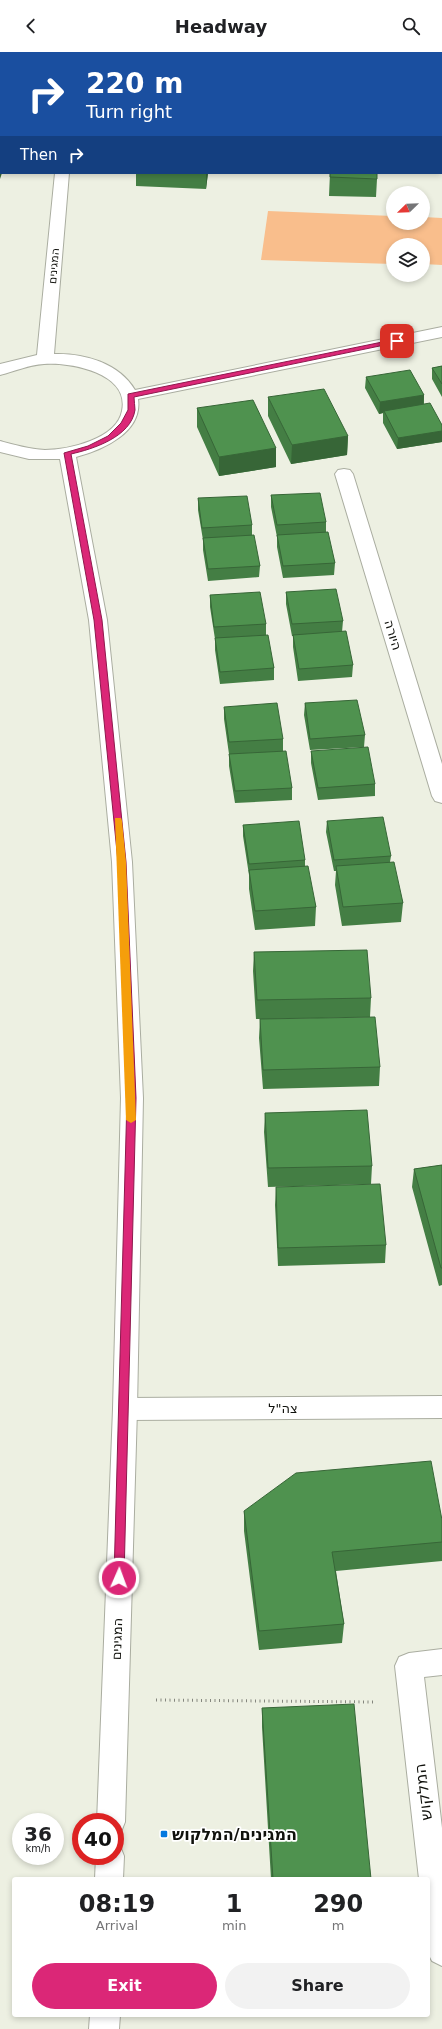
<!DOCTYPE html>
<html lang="en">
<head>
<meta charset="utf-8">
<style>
	body { margin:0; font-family:"DejaVu Sans",Heebo,sans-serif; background:#f2f2f2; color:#202124; height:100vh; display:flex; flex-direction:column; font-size:15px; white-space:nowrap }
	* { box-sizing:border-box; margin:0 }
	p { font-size:13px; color:#757577 }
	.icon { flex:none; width:22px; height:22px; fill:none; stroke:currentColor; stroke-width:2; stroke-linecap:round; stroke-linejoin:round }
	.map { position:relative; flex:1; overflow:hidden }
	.drawer { position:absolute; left:12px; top:1825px; width:418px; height:140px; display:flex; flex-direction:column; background:#fff; border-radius:4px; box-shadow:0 2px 6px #0003 }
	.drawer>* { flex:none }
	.guide { position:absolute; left:0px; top:0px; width:442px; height:122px; box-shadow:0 2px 6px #0003; background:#1a4fa0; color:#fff; overflow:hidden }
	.needle { width:26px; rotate:247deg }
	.buttons { position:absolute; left:386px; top:134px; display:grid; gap:8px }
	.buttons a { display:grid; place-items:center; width:44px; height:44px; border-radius:50%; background:#fff; box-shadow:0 2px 6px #0003; font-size:20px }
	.speed { position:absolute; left:12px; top:1761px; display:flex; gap:8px; font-size:20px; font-weight:700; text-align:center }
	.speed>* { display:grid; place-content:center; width:52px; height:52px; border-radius:50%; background:#fff; box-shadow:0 2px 6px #0003; line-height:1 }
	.speed small { font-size:10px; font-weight:400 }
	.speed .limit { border:6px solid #d22; background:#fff; color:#111 }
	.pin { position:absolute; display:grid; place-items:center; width:34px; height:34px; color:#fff; margin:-17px; border-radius:8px; box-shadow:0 2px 6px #0006 }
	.me { position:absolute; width:44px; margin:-22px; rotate:2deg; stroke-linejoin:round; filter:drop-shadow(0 0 3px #0008) }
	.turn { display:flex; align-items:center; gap:14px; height:84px; padding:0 20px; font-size:18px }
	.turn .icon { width:52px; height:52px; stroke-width:2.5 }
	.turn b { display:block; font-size:28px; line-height:34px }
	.then { display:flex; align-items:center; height:38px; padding:0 20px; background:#0003; gap:8px; font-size:15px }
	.eta { display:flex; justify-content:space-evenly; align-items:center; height:68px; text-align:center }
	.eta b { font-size:24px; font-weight:600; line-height:28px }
	.action { display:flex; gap:8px; margin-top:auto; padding:8px 20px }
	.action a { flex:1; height:46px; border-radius:24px; background:#db2777; color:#fff; font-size:16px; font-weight:600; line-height:46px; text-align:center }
	.action a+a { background:#f2f2f2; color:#202124 }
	header { display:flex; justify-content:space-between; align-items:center; height:52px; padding:0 20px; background:#fff; font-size:18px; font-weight:600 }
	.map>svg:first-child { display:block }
	.green { fill:#f9be8c }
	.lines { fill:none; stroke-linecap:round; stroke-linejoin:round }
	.minor-casing { stroke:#aaada0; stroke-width:2 }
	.tertiary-casing { stroke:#aaada0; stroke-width:2 }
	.path { stroke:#84867d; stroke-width:3; stroke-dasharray:1 3.5; stroke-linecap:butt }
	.minor { fill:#fff; fill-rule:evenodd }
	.tertiary { fill:#fff; fill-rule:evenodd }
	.wall { fill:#447e44 }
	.shaded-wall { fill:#376637 }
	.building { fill:#4f924f; stroke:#376637 }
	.route { fill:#db2777; stroke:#8e194d }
	.slow { fill:#f59e0b }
	.poi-dot { fill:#0278df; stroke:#fff; stroke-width:1.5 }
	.labels { text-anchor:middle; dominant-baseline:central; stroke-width:3.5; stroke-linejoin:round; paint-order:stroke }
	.far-street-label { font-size:11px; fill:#10110c; stroke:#fff }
	.street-label { font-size:13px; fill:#10110c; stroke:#fff }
	.near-street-label { font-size:16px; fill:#10110c; stroke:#fff }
	.near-poi-label { font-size:16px; font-weight:bold; fill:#10110c; stroke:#fff; text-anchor:start }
</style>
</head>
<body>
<header><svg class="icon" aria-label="back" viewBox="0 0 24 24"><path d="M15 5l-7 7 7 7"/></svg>Headway<svg class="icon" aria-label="search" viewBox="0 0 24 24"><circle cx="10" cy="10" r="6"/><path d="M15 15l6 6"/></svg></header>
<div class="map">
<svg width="442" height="1977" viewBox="0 0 442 1977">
	<rect width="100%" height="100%" fill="#edf0e2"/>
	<!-- green -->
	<path class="green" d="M268,159L393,164V171H423V165L442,166V213L423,212V193H393V212L261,208Z"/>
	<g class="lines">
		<!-- minor casing -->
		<g class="minor-casing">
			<path id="minor" d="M344,417L350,418L353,422L442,712V751L435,749L432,744L335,422L338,418Z
				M442,1344V1366L125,1368L116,1365L113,1357L116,1349L125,1346Z
				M442,1597V1623L424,1625L442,1776V1914L432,1909L428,1901V1827H419L395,1614L399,1605L409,1601Z"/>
		</g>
		<!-- tertiary casing -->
		<g class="tertiary-casing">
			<path id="tertiary" d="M55,121H69L54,302C84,301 119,311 135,338L442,275V285L138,347C143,380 103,398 76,405L107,568L132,810L143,1046L137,1357L125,1770L121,1780L115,1782V1770H97L113,1357L121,1046L112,810L89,568L60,407H29L0,400V389C15,393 29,397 45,398C68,398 117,387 122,359C130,321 71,310 44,312C29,313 15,319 0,323V312L37,303Z
				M115,1792L120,1794L124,1804L123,1827H95L96,1804H115Z
				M90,1963H120L119,1977H89Z"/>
		</g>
		<!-- path -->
		<path class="path" d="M156,1648L373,1650"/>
		<!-- minor -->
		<use href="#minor" class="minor"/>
		<!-- tertiary -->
		<use href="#tertiary" class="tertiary"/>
	</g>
	<!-- wall -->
	<path class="wall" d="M0,0H27V1H1V43H0Z
		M345,0H397V1H345Z
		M136,121H208L206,137L136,134Z
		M330,121L377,127L376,145L329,144Z
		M442,314V345L432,327V316Z
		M366,325L424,343V352L442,373V390L397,397L383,371V361L379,362L365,336Z
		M268,345L348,384L347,403L291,412L268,364Z
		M197,356L276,396V415L219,424L197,375Z
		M271,443L326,470V480L335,511L334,523L283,526L277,495V485L271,455Z
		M198,446L252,473V483L260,514L259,525L208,529L203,498V488L198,458Z
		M286,540L343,569L342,580L353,613L352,625L298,629L293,595V584H292L286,552Z
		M210,543L266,572V583L274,616V628L220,632L215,598V587L210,555Z
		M305,651L365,683L364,695L310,698L304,663Z
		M224,655L283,687V699L292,736V748L235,751L229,714V702L224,667Z
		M311,699L375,732V744L318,748L311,711Z
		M327,769L391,804L390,810L403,851L401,870L342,874L335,833L336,819H334L326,780Z
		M243,773L305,808V814L316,855L315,874L255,878L249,837V823L243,784Z
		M254,900L371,946L370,965L275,967L380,1015L379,1034L263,1037L259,986L260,967H256L253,919Z
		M265,1061L372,1114L371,1132L268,1135L264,1080Z
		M442,1113V1233L439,1234L412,1135L414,1117Z
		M276,1135L386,1193L385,1211L278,1214L275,1153Z
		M244,1459L442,1490V1509L336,1519L344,1572L342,1591L259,1598L244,1479Z
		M262,1656L371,1827H271L262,1675Z"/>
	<!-- shaded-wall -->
	<path class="shaded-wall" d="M21,0H27V1H21Z
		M1,100V121H2L0,127V104Z
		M206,121H208L206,137Z
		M424,343L423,355L384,359L383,361L379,362L380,350Z
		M442,379V390L397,397L398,386Z
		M348,384L347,403L291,412L292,393Z
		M276,396V415L219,424V405Z"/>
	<!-- building -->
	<path class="building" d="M0,0H21V1H1V25H0Z
		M159,0H216V1H159Z
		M0,81H1V100L0,104Z
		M330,121H377V127L330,125Z
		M442,314V332L432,316Z
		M410,318L424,343L380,350L366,325Z
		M324,337L348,384L292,393L268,345Z
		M253,348L276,396L219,405L197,356Z
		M430,351L442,373V379L398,386L384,359Z
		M320,441L326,470L277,473L271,443Z
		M247,444L252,473L202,476L198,446Z
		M328,480L335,511L283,514L277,483Z
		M254,483L260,514L208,517L203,486Z
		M336,537L343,569L292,572L286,540Z
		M260,540L266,572L214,575L210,543Z
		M346,579L353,613L299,617L293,583Z
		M268,583L274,616L220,620L215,586Z
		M357,648L365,683L310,687L305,651Z
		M277,651L283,687L229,690L224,655Z
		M368,695L375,732L318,736L311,699Z
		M286,699L292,736L235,739L229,702Z
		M383,765L391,804L334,808L327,769Z
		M299,769L305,808L249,812L243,773Z
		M394,810L403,851L343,855L336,814Z
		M308,814L316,855L255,859L249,818Z
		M367,898L371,946L257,948L254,900Z
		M375,965L380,1015L263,1018L260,967Z
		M367,1058L372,1114L268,1116L265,1061Z
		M442,1113V1216H441L414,1117Z
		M380,1132L386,1193L278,1196L276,1135Z
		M431,1409L442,1468V1490L332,1500L344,1572L259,1579L244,1459L296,1421Z
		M354,1652L371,1827H273L262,1656Z"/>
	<!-- route -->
	<path class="route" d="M397,287L400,289L399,290L134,345C134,349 135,354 135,358C131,385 93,397 71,402L102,568L126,810L136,1046L124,1526L123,1529L119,1531L115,1529L114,1526L127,1046L118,810L94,568L64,401L88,394L108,384L121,371L128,358V342Z"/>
	<!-- slow -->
	<path class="slow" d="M115,766H121L122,769L126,810L136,1068L131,1071L126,1068Z"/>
	<!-- markers -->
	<rect class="poi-dot" x="160" y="1778" width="8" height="8" rx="2"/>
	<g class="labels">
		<!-- far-street labels -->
		<g class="far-street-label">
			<text transform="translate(54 214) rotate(-85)">המגינים</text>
		</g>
		<!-- street labels -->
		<g class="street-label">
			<text transform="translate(393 583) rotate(73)">היורה</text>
			<text x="283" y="1356">צה"ל</text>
			<text transform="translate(117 1587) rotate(-88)">המגינים</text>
		</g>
		<!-- near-street labels -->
		<g class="near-street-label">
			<text transform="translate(423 1740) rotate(-97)">המלקוש</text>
		</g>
		<!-- near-poi labels -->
		<g class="near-poi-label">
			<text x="172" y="1782">המגינים/המלקוש</text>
		</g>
	</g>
</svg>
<div class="buttons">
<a><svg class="needle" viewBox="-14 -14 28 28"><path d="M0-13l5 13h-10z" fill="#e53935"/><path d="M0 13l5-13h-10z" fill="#757577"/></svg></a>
<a><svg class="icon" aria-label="layers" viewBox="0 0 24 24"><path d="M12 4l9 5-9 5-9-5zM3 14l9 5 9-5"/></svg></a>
</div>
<div class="speed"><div>36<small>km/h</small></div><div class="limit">40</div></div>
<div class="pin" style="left:397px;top:289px;background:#d93025"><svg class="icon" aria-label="arrive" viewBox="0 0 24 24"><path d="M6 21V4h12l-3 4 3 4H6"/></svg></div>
<svg class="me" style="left:119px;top:1526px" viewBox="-20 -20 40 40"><circle r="17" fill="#db2777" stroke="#fff" stroke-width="3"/><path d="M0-11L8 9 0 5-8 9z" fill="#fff"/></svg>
<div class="guide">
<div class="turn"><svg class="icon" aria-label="right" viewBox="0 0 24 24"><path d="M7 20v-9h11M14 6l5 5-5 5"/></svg><div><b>220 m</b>Turn right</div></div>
<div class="then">Then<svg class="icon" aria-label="right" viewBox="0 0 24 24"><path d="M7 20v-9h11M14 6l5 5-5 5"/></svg></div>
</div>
<section class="drawer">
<div class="eta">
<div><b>08:19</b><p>Arrival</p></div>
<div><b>1</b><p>min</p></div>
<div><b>290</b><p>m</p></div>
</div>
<div class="action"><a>Exit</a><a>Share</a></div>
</section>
</div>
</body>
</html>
